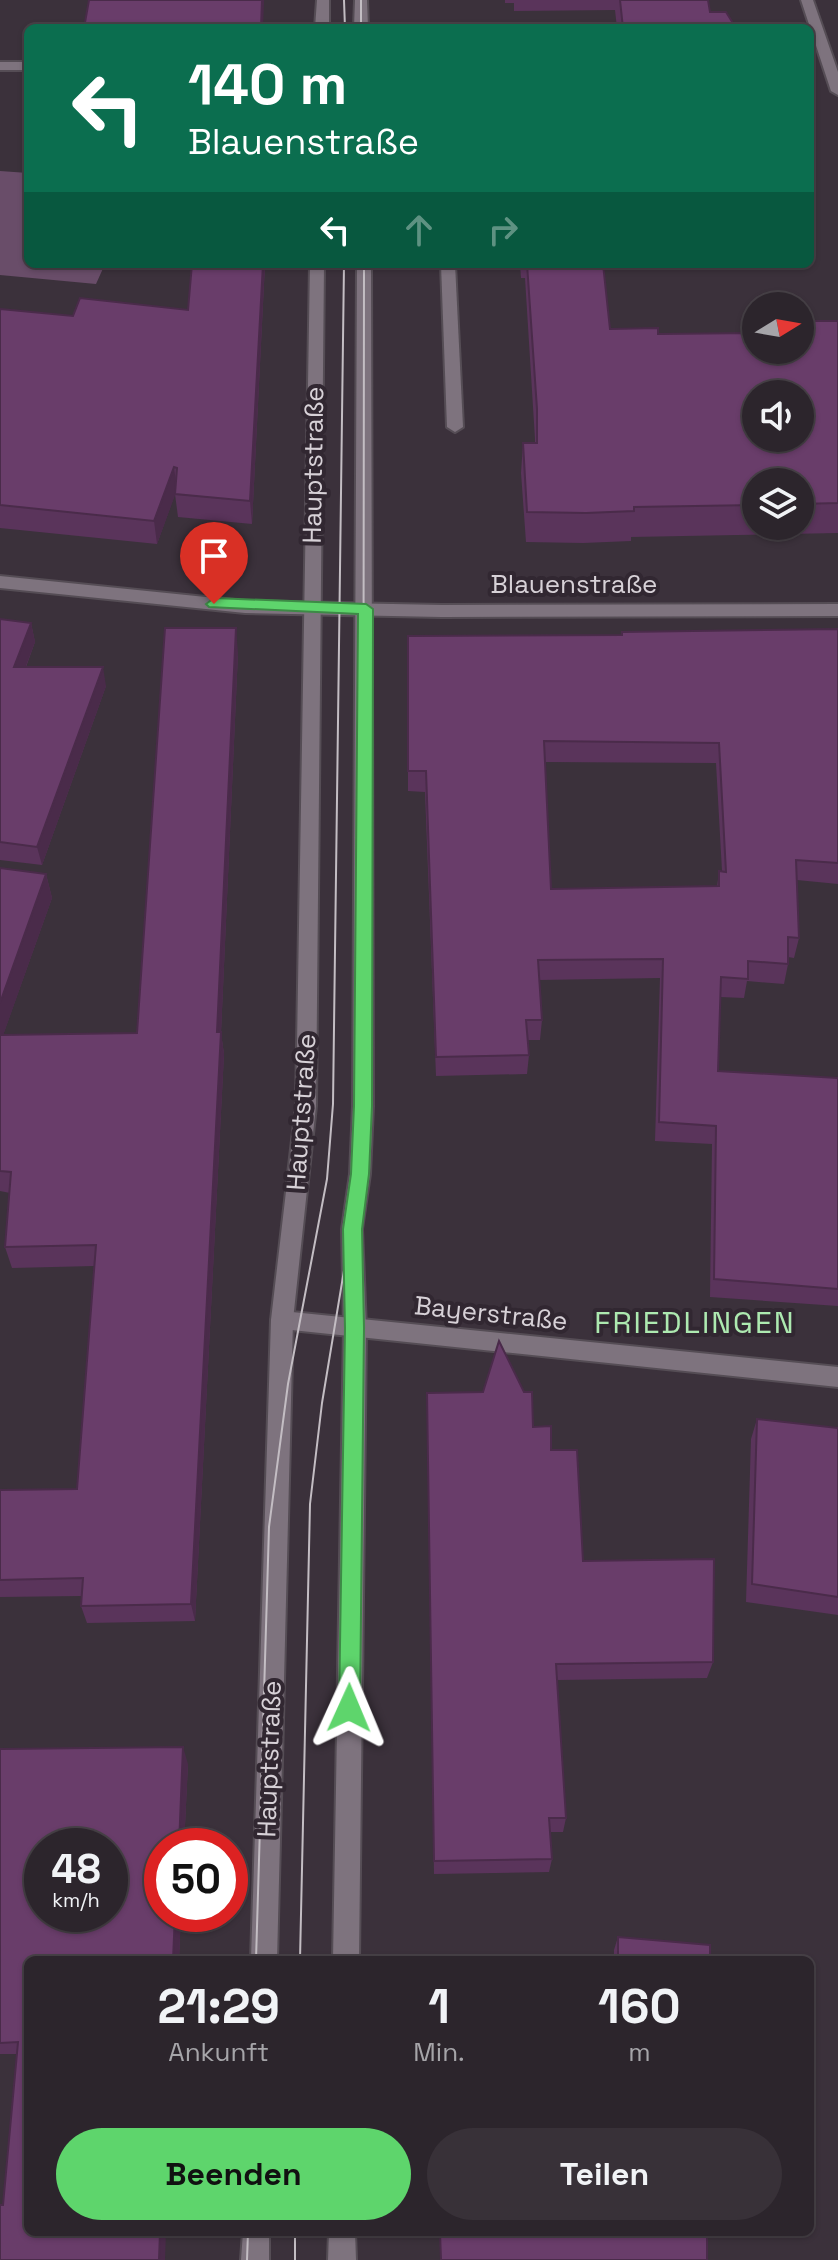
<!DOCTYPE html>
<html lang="de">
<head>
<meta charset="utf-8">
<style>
	body { margin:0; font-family:"Space Grotesk",sans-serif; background:#383138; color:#f1f3f6; height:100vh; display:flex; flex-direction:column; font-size:30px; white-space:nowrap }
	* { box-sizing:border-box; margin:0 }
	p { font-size:26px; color:#a6a5a9 }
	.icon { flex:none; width:44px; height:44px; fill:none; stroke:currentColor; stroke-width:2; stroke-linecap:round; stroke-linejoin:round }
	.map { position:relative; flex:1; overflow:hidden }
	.sheet { position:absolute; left:24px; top:1956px; width:790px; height:280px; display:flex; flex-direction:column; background:#2c252c; border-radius:12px; box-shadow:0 2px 6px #0004,0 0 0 2px #484248 }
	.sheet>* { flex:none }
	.banner { position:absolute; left:24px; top:24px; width:790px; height:244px; border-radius:12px; box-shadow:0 2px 6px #0004,0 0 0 2px #484248; background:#0b6e4f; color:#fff; overflow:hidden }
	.needle { width:52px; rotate:79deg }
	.buttons { position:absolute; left:742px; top:292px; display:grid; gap:16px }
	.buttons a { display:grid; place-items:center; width:72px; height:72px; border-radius:50%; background:#2c252c; box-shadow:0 2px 6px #0004,0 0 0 2px #484248; font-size:40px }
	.speed { position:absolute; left:24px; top:1828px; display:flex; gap:16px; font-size:40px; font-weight:700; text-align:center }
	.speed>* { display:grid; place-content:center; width:104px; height:104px; border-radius:50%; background:#2c252c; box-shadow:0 2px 6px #0004,0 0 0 2px #484248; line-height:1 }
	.speed small { font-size:20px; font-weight:400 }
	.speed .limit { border:12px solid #d22; background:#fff; color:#111 }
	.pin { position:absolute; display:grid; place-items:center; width:68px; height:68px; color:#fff; margin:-82px -34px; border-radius:50% 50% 50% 0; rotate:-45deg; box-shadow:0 0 8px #0007 }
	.pin .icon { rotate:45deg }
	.me { position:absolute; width:88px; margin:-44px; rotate:1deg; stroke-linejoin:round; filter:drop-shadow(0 0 6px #0008) }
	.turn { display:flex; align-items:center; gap:28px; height:168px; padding:0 32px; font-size:36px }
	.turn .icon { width:104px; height:104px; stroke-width:2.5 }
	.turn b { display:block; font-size:56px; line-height:68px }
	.lanes { display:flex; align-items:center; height:76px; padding:0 32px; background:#0003; justify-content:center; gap:40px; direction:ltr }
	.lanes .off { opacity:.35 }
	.eta { display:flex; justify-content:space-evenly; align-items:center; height:136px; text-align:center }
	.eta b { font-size:48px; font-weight:800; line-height:56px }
	.cta { display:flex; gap:16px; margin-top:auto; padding:16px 32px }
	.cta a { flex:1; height:92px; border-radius:48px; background:#5ed56c; color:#111; font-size:32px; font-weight:800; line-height:92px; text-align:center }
	.cta a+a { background:#383138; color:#f1f3f6 }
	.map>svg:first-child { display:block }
	.green { fill:#694d69 }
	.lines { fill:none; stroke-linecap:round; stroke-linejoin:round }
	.service-casing { stroke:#554d55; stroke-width:4 }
	.minor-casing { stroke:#554d55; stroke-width:4 }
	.secondary-casing { stroke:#554d55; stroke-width:4 }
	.service { fill:#7e737e; fill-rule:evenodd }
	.minor { fill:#7e737e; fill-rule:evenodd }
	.secondary { fill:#7e737e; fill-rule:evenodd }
	.tram { stroke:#c3bdc3; stroke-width:2 }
	.tree { fill:#a488a5 }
	.wall { fill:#5a345b; fill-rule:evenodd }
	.shaded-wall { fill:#4a2b4a }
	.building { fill:#693d6a; stroke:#4a2b4a; stroke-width:2; fill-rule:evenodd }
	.route { fill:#5ed56c; stroke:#3d8a46; stroke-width:2 }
	.labels { text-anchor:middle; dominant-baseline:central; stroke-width:8; stroke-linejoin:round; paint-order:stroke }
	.street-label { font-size:26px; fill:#d7d1d7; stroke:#312731 }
	.quarter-label { font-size:30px; letter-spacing:2px; fill:#ade9b0; stroke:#312731 }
</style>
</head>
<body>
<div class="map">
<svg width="838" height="2260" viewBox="0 0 838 2260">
	<rect width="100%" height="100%" fill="#3b313b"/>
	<!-- green -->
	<path class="green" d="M0,171L28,173V264H105L96,284L0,275Z"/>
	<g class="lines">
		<!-- service casing -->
		<g class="service-casing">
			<path id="service" d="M441,264H455L463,427L455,432L447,427Z"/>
		</g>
		<!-- minor casing -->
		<g class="minor-casing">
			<path id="minor" d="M801,0H813L838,72V95L831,91Z
				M0,62H28V70H0Z
				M0,576L245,601L442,605L838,604V616L442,617L245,613L0,588Z
				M282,1311L838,1367V1387L282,1329L275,1327L271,1320L275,1313Z"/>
		</g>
		<!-- secondary casing -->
		<g class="secondary-casing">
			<path id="secondary" d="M317,0H329V28H315Z
				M355,0H367L368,28H354Z
				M310,264H324L316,1106L293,1320L277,1960H251L271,1320L296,1106Z
				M357,264H371L373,1106L370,1174L362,1229L366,1328L359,1960H333L344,1328L342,1229L350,1174L353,1106Z
				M243,2232H269V2260H241Z
				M329,2232H355L356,2260H328Z"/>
		</g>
		<!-- service -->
		<use href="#service" class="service"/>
		<!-- minor -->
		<use href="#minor" class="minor"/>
		<!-- secondary -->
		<use href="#secondary" class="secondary"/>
		<!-- tram -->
		<path class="tram" d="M344,0L345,28
			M361,0V28
			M256,1960L269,1527L288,1384L327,1179L333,1104L344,264
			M300,1960L310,1504L322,1403L360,1174L363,1106L364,264
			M295,2232V2260
			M247,2260L248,2232"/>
	</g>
	<!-- trees -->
	<circle class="tree" cx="215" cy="562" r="10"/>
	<!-- wall -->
	<path class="wall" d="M505,0H708L710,12L736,28H617L615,10L514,11V3H505Z
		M192,264H265L252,524L178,517L175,494L157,544L0,528V309L73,316L188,310Z
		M520,264H603L610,329L658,334L756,350L838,321V533L631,537V541L583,543L526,542L521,473L523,443H535V439L525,278H521ZM756,482H800V526H756Z
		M0,619L31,623L35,642L26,667L106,686L42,865L0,860Z
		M838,629V884L797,880L799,938L794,958L788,957V964L784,984L747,981L744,998L720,997L718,1071L838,1078V1306L710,1297L712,1144L655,1141L660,978L539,980L542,1020L540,1040H528L529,1055L527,1074L436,1076L425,792L408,791V636L621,635L622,632ZM545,762L716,763L722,871H719L717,887L551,889Z
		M238,653L221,1033L224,1054L195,1621L87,1623L81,1606V1596L0,1597V1490L77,1489L94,1266L12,1268L5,1247L10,1193L0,1191V868L46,874L52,898L3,1035L137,1033Z
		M427,1412L533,1427L551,1450L583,1561L713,1662L707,1678L557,1680L566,1818L563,1832H550L552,1859L549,1872L434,1874Z
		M757,1419L838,1428V1615L746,1602L751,1439Z
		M0,1749L188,1764L184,1846H162L181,1914L179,1960H28L3,2205L17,2054H0Z
		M618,1937L710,1960H614V1950Z"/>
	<!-- shaded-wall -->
	<path class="shaded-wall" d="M262,0H264L263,28H261Z
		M263,264H265L252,524L250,501Z
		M174,467L177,490L157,544L154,521Z
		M31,623L35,642L18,687L14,667Z
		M236,628L238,653L221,1033L224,1054L195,1621L191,1604Z
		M103,667L106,686L42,865L37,847Z
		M46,874L52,898L0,1044V1003Z
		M183,1747L188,1764L184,1846H179Z
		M175,1914H181L179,1960H173Z
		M160,2232H166L165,2260H159Z"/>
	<!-- building -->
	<path class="building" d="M89,0H262L261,28H84Z
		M620,0H708L710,12H726L736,28H623Z
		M192,264H263L250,501L175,494L177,468L174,467L154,521L0,505V309L73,316L80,298L188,310Z
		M527,264H603L610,329L658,328V334L756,333V350H800V321H838V503L800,504V482H756V505L634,507V511L586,513L527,512L523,443H537V409ZM756,394H800V438H756Z
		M0,619L31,623L14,667H103L37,847L0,842Z
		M165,628H236L217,1032H221L191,1604L81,1606L83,1578L0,1580V1490L77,1489L96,1245L5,1247L11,1172L0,1171V1035L137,1033Z
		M838,629V863L796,860L799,938L788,937V964L748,961V979L721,977L718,1071L838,1078V1289L714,1279L716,1126L659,1122L663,959L538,960L542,1020H526L529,1055L436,1057L426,771H408V636L622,635V632ZM544,741L719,743L726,872L719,871V886L551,889Z
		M0,868L46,874L0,1003Z
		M499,1341L524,1392H532L533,1427L551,1426V1450H577L583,1561L714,1559L713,1662L556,1664L566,1818H549L552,1859L434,1861L427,1393L483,1392Z
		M757,1419L838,1428V1597L752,1584Z
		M183,1747L179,1846H162V1914H175L173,1960H28V2232H160L159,2260H0V2205H3L18,2042L0,2043V1749ZM42,1846H110V1914H42Z
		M618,1937L710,1945V1960H618Z
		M440,2232H707V2260H441Z"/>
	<!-- route -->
	<path class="route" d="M214,598L366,604L373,609L372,1106L369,1174L362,1229L364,1328L360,1708L357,1716L349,1719L342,1716L339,1708L345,1328L343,1229L351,1174L354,1106L358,614L209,607L206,604Z"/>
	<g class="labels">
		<!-- street labels -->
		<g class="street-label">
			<text transform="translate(313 465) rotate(-89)">Hauptstraße</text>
			<text x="574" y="584">Blauenstraße</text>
			<text transform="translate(301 1112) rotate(-86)">Hauptstraße</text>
			<text transform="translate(491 1313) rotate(6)">Bayerstraße</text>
			<text transform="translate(269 1759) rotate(-88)">Hauptstraße</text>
		</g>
		<!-- quarter labels -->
		<g class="quarter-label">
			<text x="695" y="1322">FRIEDLINGEN</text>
		</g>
	</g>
</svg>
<div class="buttons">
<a><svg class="needle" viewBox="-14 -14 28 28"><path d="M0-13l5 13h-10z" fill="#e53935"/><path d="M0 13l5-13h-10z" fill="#a6a5a9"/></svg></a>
<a><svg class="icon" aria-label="sound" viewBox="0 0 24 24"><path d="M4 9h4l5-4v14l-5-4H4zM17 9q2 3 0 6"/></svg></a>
<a><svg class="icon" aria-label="layers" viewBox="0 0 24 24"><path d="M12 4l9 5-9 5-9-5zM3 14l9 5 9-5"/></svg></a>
</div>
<div class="speed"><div>48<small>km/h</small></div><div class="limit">50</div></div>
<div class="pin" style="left:214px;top:604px;background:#d93025"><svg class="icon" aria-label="arrive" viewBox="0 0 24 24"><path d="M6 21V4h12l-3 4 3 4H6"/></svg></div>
<svg class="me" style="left:349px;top:1708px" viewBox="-20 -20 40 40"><path d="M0-17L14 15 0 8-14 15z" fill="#5ed56c" stroke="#fff" stroke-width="4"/></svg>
<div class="banner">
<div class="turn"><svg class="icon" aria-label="left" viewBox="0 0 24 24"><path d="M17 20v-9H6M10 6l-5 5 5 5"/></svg><div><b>140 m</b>Blauenstraße</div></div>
<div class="lanes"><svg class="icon" aria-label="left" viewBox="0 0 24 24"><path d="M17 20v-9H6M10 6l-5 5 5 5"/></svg><svg class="icon off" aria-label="ahead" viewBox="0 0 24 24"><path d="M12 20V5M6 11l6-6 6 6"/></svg><svg class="icon off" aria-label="right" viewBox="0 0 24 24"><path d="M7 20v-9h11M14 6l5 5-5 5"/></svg></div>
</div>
<section class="sheet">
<div class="eta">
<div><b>21:29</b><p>Ankunft</p></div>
<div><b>1</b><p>Min.</p></div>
<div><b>160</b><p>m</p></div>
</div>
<div class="cta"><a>Beenden</a><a>Teilen</a></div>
</section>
</div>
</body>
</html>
